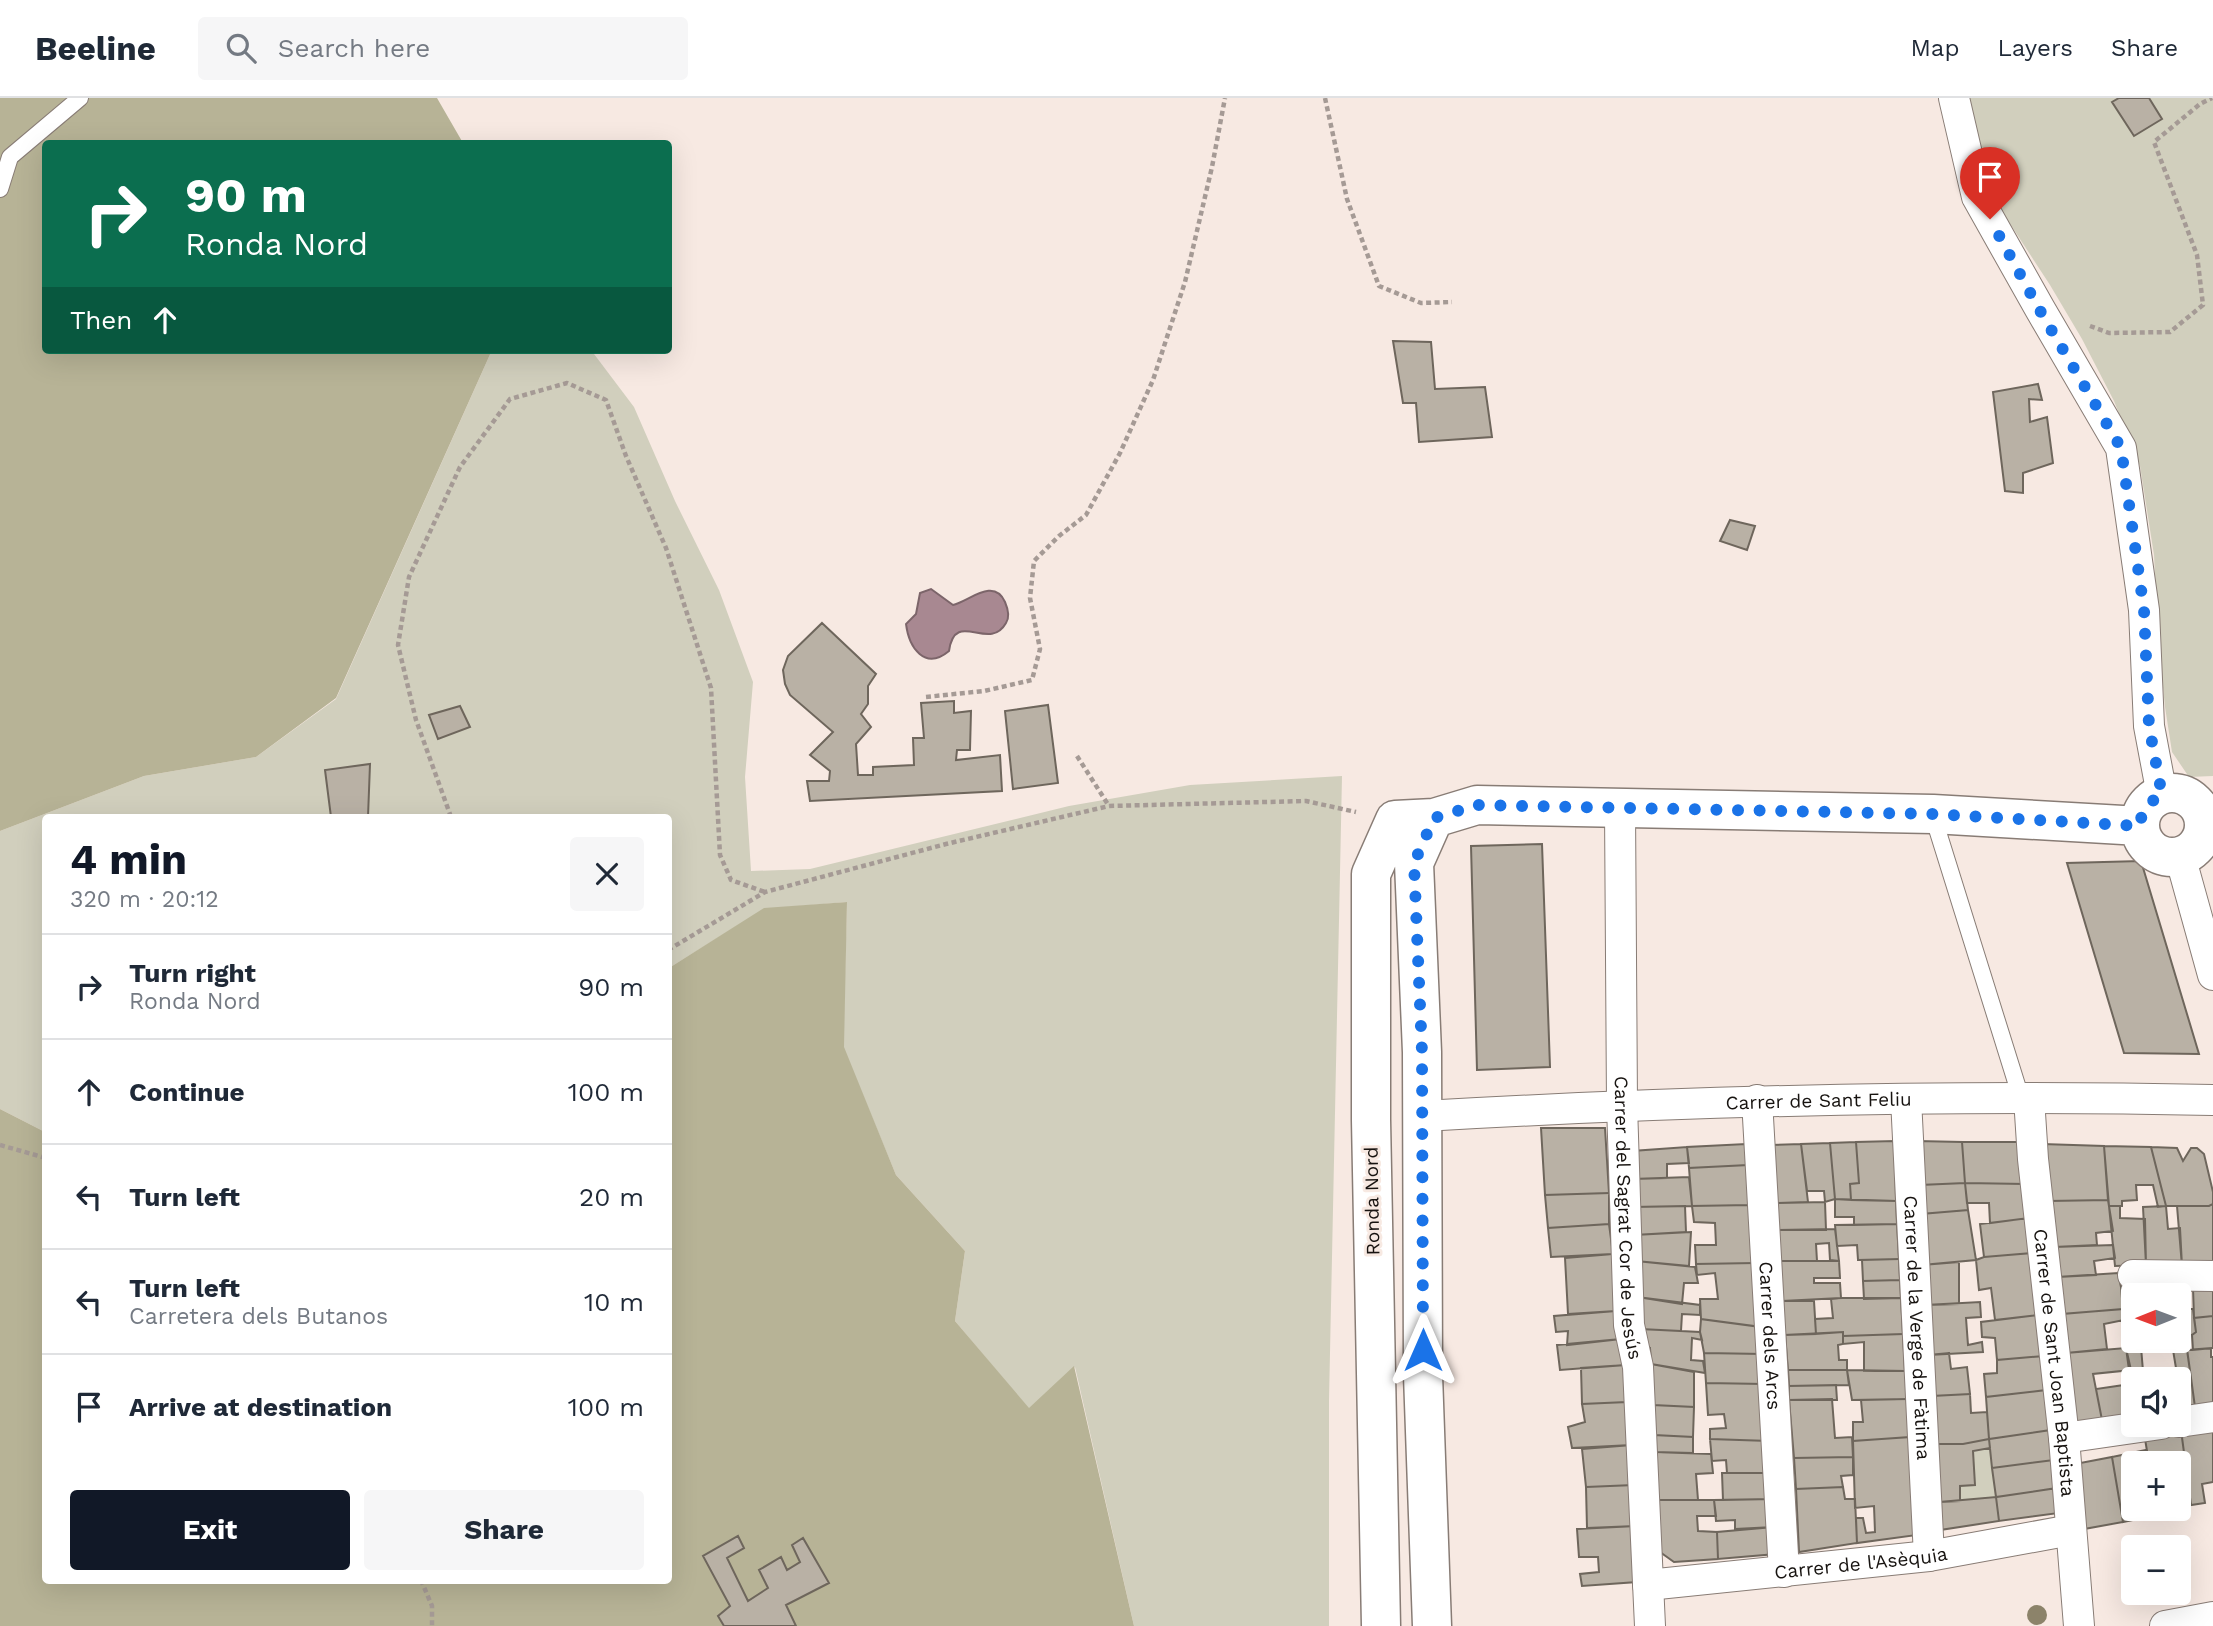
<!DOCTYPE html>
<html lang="en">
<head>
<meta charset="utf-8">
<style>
	body { margin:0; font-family:"Work Sans",sans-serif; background:#f6f6f7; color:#1f2937; height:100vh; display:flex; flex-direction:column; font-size:26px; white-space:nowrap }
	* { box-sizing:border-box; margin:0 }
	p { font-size:23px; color:#747a83 }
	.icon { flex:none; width:38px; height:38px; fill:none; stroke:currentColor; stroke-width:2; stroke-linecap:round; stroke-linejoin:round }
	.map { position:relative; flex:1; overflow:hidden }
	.side { position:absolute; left:42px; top:716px; width:630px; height:770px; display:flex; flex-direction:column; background:#fff; border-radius:7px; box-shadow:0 7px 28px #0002 }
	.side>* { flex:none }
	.hud { position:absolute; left:42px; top:42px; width:630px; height:214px; border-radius:7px; box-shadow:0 7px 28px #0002; background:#0b6e4f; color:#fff; overflow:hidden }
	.needle { width:46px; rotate:269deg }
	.fabs { position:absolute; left:2121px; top:1185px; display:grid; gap:14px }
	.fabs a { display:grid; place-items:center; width:70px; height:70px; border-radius:7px; background:#fff; box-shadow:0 7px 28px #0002; font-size:35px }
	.pin { position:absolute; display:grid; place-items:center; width:60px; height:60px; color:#fff; margin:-72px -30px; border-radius:50% 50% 50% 0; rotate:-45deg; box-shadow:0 0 7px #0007 }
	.pin .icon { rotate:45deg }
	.me { position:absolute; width:77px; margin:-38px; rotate:0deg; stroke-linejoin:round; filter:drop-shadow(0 0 5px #0008) }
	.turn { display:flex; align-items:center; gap:24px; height:147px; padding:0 28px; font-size:32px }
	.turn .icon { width:91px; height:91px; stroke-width:2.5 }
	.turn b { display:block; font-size:49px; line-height:60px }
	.then { display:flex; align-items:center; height:66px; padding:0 28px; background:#0003; gap:14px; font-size:26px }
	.round { display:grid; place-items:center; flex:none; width:74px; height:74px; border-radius:7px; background:#f6f6f7 }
	.summary { display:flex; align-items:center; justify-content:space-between; height:119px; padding:0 28px }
	h1 { font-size:42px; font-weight:700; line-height:52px; color:#111827 }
	.button { display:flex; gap:14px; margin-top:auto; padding:14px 28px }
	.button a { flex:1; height:80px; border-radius:7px; background:#111827; color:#fff; font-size:28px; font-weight:700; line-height:80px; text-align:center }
	.button a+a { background:#f6f6f7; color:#1f2937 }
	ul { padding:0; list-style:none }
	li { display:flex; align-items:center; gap:21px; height:105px; padding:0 28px; border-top:2px solid #e0e1e3 }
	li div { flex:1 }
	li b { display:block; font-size:26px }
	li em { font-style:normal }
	header { display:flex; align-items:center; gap:42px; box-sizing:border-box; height:98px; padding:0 35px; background:#fff; border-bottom:2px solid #e0e1e3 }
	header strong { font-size:33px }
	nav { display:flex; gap:38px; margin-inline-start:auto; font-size:24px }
	.search { width:490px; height:63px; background:#f6f6f7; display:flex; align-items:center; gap:18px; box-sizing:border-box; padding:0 24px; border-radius:7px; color:#747a83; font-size:26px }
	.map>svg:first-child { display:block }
	.green { fill:#d1cfbd }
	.forest { fill:#b7b396 }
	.water { fill:#a88891; stroke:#7c656a; stroke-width:2 }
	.building { fill:#b9b1a5; stroke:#6e665c; stroke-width:2 }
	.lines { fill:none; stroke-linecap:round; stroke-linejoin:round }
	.lane-casing { stroke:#887c75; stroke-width:18 }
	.street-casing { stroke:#887c75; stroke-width:32 }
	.secondary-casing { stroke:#887c75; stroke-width:41 }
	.path { stroke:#a59a95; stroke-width:4.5; stroke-dasharray:5 3.5; stroke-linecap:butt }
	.lane { stroke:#fff; stroke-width:16 }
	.street { stroke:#fff; stroke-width:30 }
	.secondary { stroke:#fff; stroke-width:38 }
	.tree { fill:#8c836a }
	.route { stroke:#1a73e8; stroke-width:12; stroke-dasharray:0 21.6 }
	.labels { text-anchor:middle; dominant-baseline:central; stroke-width:6; stroke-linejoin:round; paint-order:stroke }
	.street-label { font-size:19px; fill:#171310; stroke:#f7e9e2 }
</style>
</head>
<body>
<header>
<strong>Beeline</strong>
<div class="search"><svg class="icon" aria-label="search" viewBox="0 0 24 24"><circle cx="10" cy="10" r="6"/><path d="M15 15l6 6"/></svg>Search here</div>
<nav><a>Map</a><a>Layers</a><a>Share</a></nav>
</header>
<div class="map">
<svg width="2213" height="1528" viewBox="0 0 2213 1528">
	<rect width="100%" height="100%" fill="#f7e9e2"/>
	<!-- green -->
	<path class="green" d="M1963,0H2213V678L2189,679L2172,654L2165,609L2158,540L2154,457L2140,368L2114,303L2082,241L2050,187L2003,115L1972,49Z
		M492,252H591L634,309L675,403L719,492L753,584L745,679L751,773L810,771L1069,708L1190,687L1342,678L1329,1303V1528H1134L1075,1269L1029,1311L955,1223L965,1153L896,1077L843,949L847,804L764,811L669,870L668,719H46L45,1034L0,1011V733L144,678L256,659L336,601Z
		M1990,1350L1996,1399L1960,1403V1388L1975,1386L1973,1353Z"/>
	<!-- forest -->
	<path class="forest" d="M0,0H437L463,45L46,46V252H492L336,600L256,659L144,678L0,733Z
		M847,804L844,949L896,1077L965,1153L955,1223L1029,1310L1074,1268L1134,1528H0V1011L45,1034L46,1482H668L669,870L764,810Z"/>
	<!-- water -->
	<path class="water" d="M931,491L953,507C969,503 994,479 1005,504C1008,511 1010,519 1006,525C989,555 955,510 949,553C925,573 909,550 906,526L916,516L920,495Z"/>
	<!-- building -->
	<path class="building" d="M2119,0H2149L2162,21L2134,38L2112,4Z
		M1393,243L1431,244L1435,291L1485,289L1492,339L1419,344L1416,305H1403Z
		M2038,286L2042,302L2029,301L2030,324L2047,319L2053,365L2023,375V395L2005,393L1993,294Z
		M1730,422L1755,428L1747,452L1720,443Z
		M822,525L876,576L868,588V606L861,616L871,629L856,646L858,677H873V669L914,667L913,640H924L921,605L954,603V615L971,613L970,652H957L956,662L1000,657L1002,693L810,703L807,683H829L830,673L810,657L833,634L790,597L785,586L783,572L788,558Z
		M1048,607L1058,685L1013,691L1005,613Z
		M460,608L470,629L438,641L429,617Z
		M370,666L368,719H331L325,672Z
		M1542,746L1550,969L1477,972L1471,748Z
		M2141,763L2199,956L2124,955L2067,765Z
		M1541,1030H1605L1609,1095L1545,1097Z
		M1895,1043L1896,1103L1851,1102L1850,1086L1859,1085L1856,1044Z
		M1917,1043L1962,1044L1965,1085L1920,1087Z
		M1856,1044L1859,1085L1850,1086L1851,1102L1835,1101L1830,1045Z
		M1962,1044H2021L2025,1086L1965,1085Z
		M1830,1045L1835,1101L1825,1104L1824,1093H1807L1801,1046Z
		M1746,1046L1748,1067L1689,1070L1687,1049Z
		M1801,1046L1808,1104L1774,1105L1768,1047Z
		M2042,1046L2104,1048L2108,1102L2049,1103Z
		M2104,1048L2151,1049L2166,1108L2158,1109L2153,1087H2136L2137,1102L2122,1103V1108H2109Z
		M1687,1049L1689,1065L1667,1066V1080L1633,1081L1632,1053Z
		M2151,1049L2177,1050L2183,1063L2191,1050H2197L2204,1056L2213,1094V1106L2209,1108H2166Z
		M1748,1067L1750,1107L1692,1108L1689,1070Z
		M1689,1079L1692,1108L1633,1109V1081Z
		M1965,1085L1968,1112L1921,1116L1920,1087Z
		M1965,1085L2025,1086L2029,1120L1990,1125L1989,1105H1967Z
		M1609,1095V1126L1548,1130L1545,1097Z
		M1835,1101L1896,1103L1897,1126L1854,1127V1119H1835Z
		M2108,1102L2113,1133L2096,1135L2097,1147L2054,1149L2049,1103Z
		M1825,1104L1826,1132H1775L1774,1105Z
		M2213,1106V1169L2182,1168L2177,1108H2209Z
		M1750,1107L1755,1165L1696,1166L1695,1147H1716L1715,1125L1694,1124L1692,1108Z
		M1685,1108L1686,1134L1634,1137L1633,1109Z
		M2109,1108H2120V1120L2145,1121L2146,1167L2115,1168Z
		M2166,1108L2168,1131L2180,1130L2182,1168L2146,1167L2143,1109Z
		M1968,1112L1976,1162L1922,1167L1921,1116Z
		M2029,1120L2032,1155L1984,1159L1980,1126Z
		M1609,1126L1613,1156L1551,1159L1548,1130Z
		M1897,1126L1899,1161L1858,1162L1857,1147L1837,1148L1835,1127Z
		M1835,1131L1839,1163L1830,1162L1829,1145L1816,1146L1817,1163H1778L1775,1132Z
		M1691,1134L1689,1168L1636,1163L1634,1137Z
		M2113,1147L2115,1160L2094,1163L2096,1177L2058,1179L2054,1149Z
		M2032,1155L2038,1217L1995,1222L1991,1190L1979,1192L1976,1162L1984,1159Z
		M1613,1156L1616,1213L1568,1216L1565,1160Z
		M1899,1161L1900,1182L1863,1183L1862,1162Z
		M1636,1163L1695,1169L1698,1185H1684L1682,1206L1637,1199Z
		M1778,1163H1839L1840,1180H1814V1185H1840L1841,1200L1782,1203Z
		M1959,1164V1206L1926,1207L1922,1167Z
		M1755,1165L1761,1229L1701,1221L1700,1201H1718L1715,1175L1697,1177L1696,1166Z
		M2118,1175L2121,1189L2123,1211L2062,1216L2058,1179Z
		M1900,1182L1901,1200L1864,1201L1863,1183Z
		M2121,1189L2156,1190V1197H2133V1235L2125,1234Z
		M2193,1190H2213V1218L2194,1220Z
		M1637,1199L1700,1207V1217L1682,1216L1681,1233L1640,1231Z
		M1841,1200H1901L1903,1236L1843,1238V1234L1816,1236L1815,1221L1833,1220L1831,1201Z
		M1782,1203H1814L1816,1236L1785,1237Z
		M1980,1204L1981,1219L1966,1220L1968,1247L1982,1244L1983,1254L1929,1257L1926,1207Z
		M2123,1211L2124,1222L2104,1226L2107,1251L2066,1255L2062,1216Z
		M2179,1211H2193L2196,1234L2192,1237L2179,1236Z
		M1616,1213L1620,1241L1567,1247L1568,1233L1556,1234L1554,1218Z
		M2038,1217L2044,1258L1997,1262L1995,1240L1982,1239L1981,1224Z
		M2213,1218V1250L2193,1252L2192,1237L2196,1234L2194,1220Z
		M1701,1221L1761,1229L1763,1256L1704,1255L1700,1234Z
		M1640,1231L1700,1234L1702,1242L1692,1240L1691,1262L1703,1263L1705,1275L1651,1266L1650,1250L1646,1248Z
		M1843,1234V1246L1838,1247L1839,1262H1847V1272H1788L1785,1237Z
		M1903,1236L1905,1273H1864V1244L1843,1246V1238Z
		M1620,1241L1625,1267L1560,1272L1557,1247Z
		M2141,1249L2143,1273L2157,1272L2159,1281H2133V1301L2126,1250Z
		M2126,1250L2131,1272L2093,1276L2102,1322L2074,1326L2066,1255Z
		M2211,1250V1259H2213V1307L2195,1309L2187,1252Z
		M2187,1251L2195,1309L2179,1312V1281H2159L2157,1272L2176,1270L2173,1252Z
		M1704,1255L1763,1256L1764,1286L1706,1285Z
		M1949,1255L1951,1271L1967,1269L1970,1296L1932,1298L1929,1257Z
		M2044,1258L2046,1292L1986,1299L1984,1276L1997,1275V1262Z
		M1651,1266L1694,1274V1309L1653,1307Z
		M1625,1267L1627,1304L1582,1306L1581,1270Z
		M1788,1272H1847L1849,1287L1789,1288Z
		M1847,1272L1905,1273L1908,1301L1852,1302Z
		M1706,1285L1764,1286L1769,1343L1710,1341V1331L1726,1330L1724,1316L1708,1317Z
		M2131,1286L2133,1318L2102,1322L2096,1291Z
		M1836,1287L1837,1302H1789V1288Z
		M2046,1292L2051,1332L1989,1341L1986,1299Z
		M1970,1296L1971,1315L1987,1314L1989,1341L1963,1346H1935L1932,1298Z
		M1832,1301L1835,1340L1852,1339L1853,1359L1794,1360L1789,1302Z
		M1908,1301L1910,1339L1853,1343V1324H1863L1861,1302Z
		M1627,1304L1632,1347L1572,1350L1568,1329L1585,1324L1582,1306Z
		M1653,1307L1694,1309L1693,1339L1654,1337Z
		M2213,1328V1384L2202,1386L2205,1405L2191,1407L2181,1332Z
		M2051,1332L2054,1362L1992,1370L1989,1341Z
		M2181,1332L2191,1407L2179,1410V1365H2149L2144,1335Z
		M1654,1337L1693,1339V1355L1654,1354Z
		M1910,1339L1917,1437L1857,1445L1856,1420H1863L1866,1435L1875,1434L1874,1408L1855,1410L1853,1343Z
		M1710,1341L1769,1343L1771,1375H1727L1726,1362L1712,1363Z
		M1989,1341L1990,1350L1973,1353L1975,1387L1960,1388V1403L1940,1404L1935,1346H1963Z
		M1632,1347L1634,1387L1586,1389L1582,1351Z
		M2146,1352L2149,1365H2133V1389L2127,1390L2133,1422L2123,1424L2112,1359Z
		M1654,1354L1711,1356L1713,1375L1696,1376L1698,1402H1657Z
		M1853,1359V1377L1841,1378L1843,1389L1796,1391L1794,1360Z
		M2112,1359L2123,1424L2084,1431L2075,1366Z
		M2054,1362L2057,1390L1996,1399L1992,1370Z
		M1722,1375H1771L1772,1401L1723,1402Z
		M1634,1387L1636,1428L1587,1430L1586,1389Z
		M1843,1389L1845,1401H1855L1857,1445L1799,1454L1796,1391Z
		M2057,1390L2059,1415L1999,1423L1996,1399Z
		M1996,1399L1999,1423L1940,1432V1404Z
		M1772,1401L1774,1429L1735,1431V1422L1716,1423L1714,1402Z
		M1657,1402H1714L1716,1418H1697L1698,1433L1717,1434L1718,1461L1674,1464L1660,1454Z
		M1636,1428L1637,1484L1582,1488L1580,1476L1599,1474L1598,1459H1579L1577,1431Z
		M1774,1429L1776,1456L1718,1461L1717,1434Z
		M738,1438L744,1450L727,1460L748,1503L768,1490L759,1472L781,1459L787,1472L800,1464L792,1447L803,1440L829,1485L786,1507L796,1528H724L718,1518L730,1508L703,1458Z"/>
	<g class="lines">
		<!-- lane casing -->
		<g class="lane-casing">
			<path id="lane" d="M0,91L10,59L80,0
				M1933,718L2021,1000"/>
		</g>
		<!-- street casing -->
		<g class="street-casing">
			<g id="street">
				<path d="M1954,0L1977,99L2040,211L2121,350L2144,512L2149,628L2162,697"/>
				<path id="s1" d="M1620,710L1622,1007L1629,1227L1638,1269L1650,1528"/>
				<path d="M2180,758L2213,877"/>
				<path id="s2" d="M2029,1000L2033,1061L2064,1340L2079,1528"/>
				<path id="s3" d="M1906,1001L1929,1458"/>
				<path id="s4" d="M1757,1002L1784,1474"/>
				<path id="s5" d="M1423,1018C1686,1003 1949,996 2213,1002"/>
				<path d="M2133,1177L2213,1178"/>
				<path d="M2179,1324L2213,1319"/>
				<path d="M2064,1340L2161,1326"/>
				<path id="s6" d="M1648,1487L1929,1458L2071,1432"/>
				<path d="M2165,1528L2213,1519"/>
			</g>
		</g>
		<!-- secondary casing -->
		<g class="secondary-casing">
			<path id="secondary" d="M2140 727a32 32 0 1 1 64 0a32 32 0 1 1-64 0Z
				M1381,1528L1371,1022V776L1395,722L1434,720L1477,707L1933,716L2140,728
				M1432,1528L1423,1277L1422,954L1414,765L1434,720"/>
		</g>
		<!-- path -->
		<path class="path" d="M1325,0L1347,101L1379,188L1421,205L1452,204
			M2090,228L2109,235L2170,234L2203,207L2197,157L2154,44L2200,6L2212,0
			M926,599L984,593L1032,582L1040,551L1030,500L1034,463L1059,438L1086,417L1120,355L1153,282L1185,184L1212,69L1225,0
			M1077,658L1109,708L1306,703L1356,714
			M451,719L416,622L398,547L409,479L460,369L510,301L567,285L606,302L626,358L666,450L711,590L720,757L731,782L765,794
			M668,852L765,794L946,746L1109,708
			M0,1047L46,1060
			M421,1482L432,1508V1528"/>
		<!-- lane -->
		<use href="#lane" class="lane"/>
		<!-- street -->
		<use href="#street" class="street"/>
		<!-- secondary -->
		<use href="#secondary" class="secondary"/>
	</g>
	<!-- trees -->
	<circle class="tree" cx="2037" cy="1517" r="10"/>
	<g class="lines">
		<!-- route -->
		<path class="route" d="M1423,1252L1422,954L1414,765L1434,720L1477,707L1933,716L2140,728C2141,712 2149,704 2162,697L2149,628L2144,512L2121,350L2039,211L1990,121"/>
	</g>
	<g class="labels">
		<!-- street labels -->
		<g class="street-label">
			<text stroke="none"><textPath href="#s5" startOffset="396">Carrer de Sant Feliu</textPath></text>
			<text transform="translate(1372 1103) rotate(-91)">Ronda Nord</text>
			<text stroke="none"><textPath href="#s1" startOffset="410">Carrer del Sagrat Cor de Jesús</textPath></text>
			<text stroke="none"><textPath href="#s3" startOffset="229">Carrer de la Verge de Fàtima</textPath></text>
			<text stroke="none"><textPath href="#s4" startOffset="236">Carrer dels Arcs</textPath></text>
			<text stroke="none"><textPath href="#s2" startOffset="266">Carrer de Sant Joan Baptista</textPath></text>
			<text stroke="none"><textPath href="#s6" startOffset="214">Carrer de l'Asèquia</textPath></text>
		</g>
	</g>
</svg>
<div class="fabs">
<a><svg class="needle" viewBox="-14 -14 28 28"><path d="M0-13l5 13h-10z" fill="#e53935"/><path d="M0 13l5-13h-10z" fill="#747a83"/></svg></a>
<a><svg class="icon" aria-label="sound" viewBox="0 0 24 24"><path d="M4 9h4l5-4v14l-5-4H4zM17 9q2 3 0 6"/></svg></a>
<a>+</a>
<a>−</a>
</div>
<div class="pin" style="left:1990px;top:121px;background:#d93025"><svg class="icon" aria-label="arrive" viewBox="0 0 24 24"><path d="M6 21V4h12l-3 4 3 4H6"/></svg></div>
<svg class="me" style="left:1423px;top:1252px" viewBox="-20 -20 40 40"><path d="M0-17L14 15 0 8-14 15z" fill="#1a73e8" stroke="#fff" stroke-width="4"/></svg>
<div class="hud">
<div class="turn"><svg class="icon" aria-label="right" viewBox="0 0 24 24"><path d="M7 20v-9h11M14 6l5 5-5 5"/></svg><div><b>90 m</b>Ronda Nord</div></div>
<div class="then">Then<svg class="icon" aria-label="ahead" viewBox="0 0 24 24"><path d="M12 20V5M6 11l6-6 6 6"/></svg></div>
</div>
<section class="side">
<div class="summary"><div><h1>4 min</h1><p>320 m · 20:12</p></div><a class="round"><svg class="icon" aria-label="close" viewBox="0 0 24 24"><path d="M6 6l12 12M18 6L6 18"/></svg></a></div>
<ul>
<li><svg class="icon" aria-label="right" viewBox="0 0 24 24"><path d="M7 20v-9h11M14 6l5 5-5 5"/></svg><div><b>Turn right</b><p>Ronda Nord</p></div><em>90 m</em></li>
<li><svg class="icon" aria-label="ahead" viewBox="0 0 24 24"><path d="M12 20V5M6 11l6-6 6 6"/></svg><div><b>Continue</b></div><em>100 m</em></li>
<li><svg class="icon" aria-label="left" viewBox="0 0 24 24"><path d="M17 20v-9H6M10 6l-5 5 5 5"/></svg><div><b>Turn left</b></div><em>20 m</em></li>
<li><svg class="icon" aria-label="left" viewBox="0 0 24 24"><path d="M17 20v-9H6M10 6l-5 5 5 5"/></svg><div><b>Turn left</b><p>Carretera dels Butanos</p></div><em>10 m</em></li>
<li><svg class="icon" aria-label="arrive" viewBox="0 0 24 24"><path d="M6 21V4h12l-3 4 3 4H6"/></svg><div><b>Arrive at destination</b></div><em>100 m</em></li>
</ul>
<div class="button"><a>Exit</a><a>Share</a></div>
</section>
</div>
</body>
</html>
